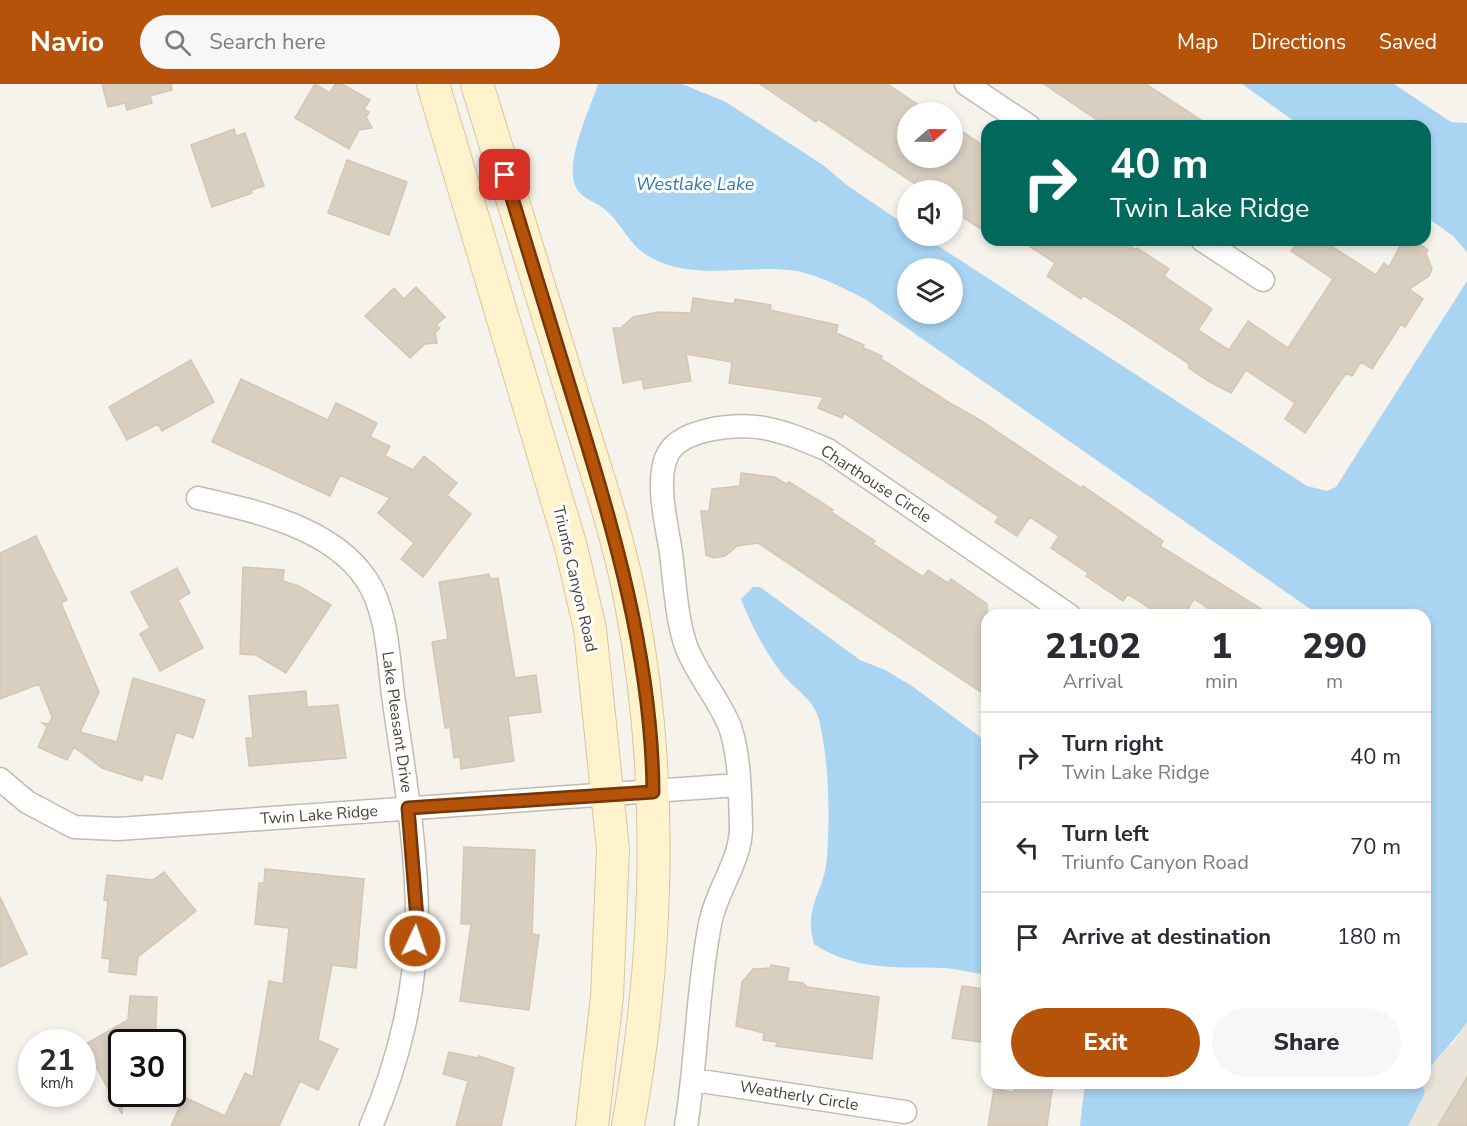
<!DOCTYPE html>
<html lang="en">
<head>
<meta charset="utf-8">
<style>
	body { margin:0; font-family:"Nunito Sans",sans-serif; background:#f7f7f7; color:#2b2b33; height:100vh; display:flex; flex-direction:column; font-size:22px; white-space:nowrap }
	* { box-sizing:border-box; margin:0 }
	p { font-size:20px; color:#7c7c81 }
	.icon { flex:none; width:33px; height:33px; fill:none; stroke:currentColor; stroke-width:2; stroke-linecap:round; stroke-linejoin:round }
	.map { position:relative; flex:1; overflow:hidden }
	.sheet { position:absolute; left:981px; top:525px; width:450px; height:480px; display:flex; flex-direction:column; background:#fff; border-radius:18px; box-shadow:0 3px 9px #0003 }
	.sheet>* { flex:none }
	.guide { position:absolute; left:981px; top:36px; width:450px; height:126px; border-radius:18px; box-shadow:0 3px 9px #0003; background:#00695c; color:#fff; overflow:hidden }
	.needle { width:39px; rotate:70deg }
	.buttons { position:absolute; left:897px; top:18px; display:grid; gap:12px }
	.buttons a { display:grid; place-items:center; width:66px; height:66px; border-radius:50%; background:#fff; box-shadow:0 3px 9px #0003; font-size:30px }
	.speed { position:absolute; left:18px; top:945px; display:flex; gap:12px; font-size:30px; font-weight:700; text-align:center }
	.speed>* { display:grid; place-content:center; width:78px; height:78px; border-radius:50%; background:#fff; box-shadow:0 3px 9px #0003; line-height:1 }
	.speed small { font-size:15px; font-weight:400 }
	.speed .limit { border:3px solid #111; border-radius:9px; background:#fff; color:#111 }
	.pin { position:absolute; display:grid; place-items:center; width:51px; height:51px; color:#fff; margin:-26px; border-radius:12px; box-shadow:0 3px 9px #0006 }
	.me { position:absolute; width:66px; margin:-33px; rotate:3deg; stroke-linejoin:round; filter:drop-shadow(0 0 4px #0008) }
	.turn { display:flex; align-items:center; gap:21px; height:126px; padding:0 30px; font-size:27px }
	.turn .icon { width:78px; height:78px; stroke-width:2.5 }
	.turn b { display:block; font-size:42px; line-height:51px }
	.eta { display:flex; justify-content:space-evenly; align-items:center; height:102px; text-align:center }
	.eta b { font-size:36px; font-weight:800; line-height:42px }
	.cta { display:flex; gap:12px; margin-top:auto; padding:12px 30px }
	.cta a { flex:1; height:69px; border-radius:36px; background:#b45309; color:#fff; font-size:24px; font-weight:800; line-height:69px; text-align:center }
	.cta a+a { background:#f7f7f7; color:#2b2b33 }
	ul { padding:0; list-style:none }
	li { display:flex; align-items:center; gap:18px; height:90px; padding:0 30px; border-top:2px solid #e1e1e2 }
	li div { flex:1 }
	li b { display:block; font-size:22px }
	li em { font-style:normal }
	header { display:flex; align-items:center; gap:36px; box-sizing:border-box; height:84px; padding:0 30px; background:#b45309; color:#fff }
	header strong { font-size:28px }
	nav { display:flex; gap:33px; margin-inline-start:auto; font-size:21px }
	.search { width:420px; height:54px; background:#f7f7f7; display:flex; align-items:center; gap:15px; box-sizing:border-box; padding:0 21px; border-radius:33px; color:#7c7c81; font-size:22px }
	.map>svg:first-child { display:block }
	.residential { fill:#eae5da }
	.water { fill:#a9d4f2; fill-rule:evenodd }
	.building { fill:#d8cfc1; stroke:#d3c7b4; stroke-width:1.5 }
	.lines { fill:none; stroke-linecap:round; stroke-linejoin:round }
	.street-casing { stroke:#c2bbae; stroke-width:25 }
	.secondary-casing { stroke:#d6c79b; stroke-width:34 }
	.street { stroke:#fff; stroke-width:22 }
	.secondary { stroke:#fff3cd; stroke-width:32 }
	.route-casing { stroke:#753606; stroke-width:15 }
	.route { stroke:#b45309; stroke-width:10 }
	.labels { text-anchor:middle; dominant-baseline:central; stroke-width:6; stroke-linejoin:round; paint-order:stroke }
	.street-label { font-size:16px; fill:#4b4439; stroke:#fff }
	.water-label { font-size:18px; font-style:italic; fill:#2e7ab2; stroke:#fff }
</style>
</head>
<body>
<header>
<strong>Navio</strong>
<div class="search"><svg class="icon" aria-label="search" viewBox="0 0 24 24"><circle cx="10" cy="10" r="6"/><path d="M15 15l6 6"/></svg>Search here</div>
<nav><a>Map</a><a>Directions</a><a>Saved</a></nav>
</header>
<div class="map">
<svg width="1467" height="1042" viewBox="0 0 1467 1042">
	<rect width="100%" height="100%" fill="#f6f3ec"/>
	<!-- residential -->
	<path class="residential" d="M1467,938V1042H1408L1425,1009L1422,999H1425V990L1440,967L1453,960Z"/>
	<!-- water -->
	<path class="water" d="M598,0H682L726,18L823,81L848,102L907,142L908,152H923L1307,402L1327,407L1336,403L1467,197V938C1454,958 1438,971 1425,990V531H1319L865,215C843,204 821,192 797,187C747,179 691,200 645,170C631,161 621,141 609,129C601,120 587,117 579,108C560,85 590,26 598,0ZM908,184H952V230H908Z
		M1242,0H1394L1451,38L1467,39V168L1453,152L1425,132V42H1301Z
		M753,503H760L771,511L860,576L885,586L912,602L987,658V891C973,889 959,885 945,884C900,883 854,887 814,860C803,820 825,809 827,773C830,731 829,676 819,636C814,614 792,604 780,587C763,564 751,541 741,515Z
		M1085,999H1422L1425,1009L1408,1042H1080Z"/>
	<!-- building -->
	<path class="building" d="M102,0H171L172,6L150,12L152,19L127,26L125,19L108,23Z
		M315,0L330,9L335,0H342L370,16L364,25L369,28L366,33L372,44L359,46L349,65L295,34Z
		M760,0H887L929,28H908V74H952V41L987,64V149L952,126V106H924L818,35L816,38Z
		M1044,0H1146L1210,42H1106Z
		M234,45L236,52L245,49L264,102L251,106L252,109L212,123L191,61Z
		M347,76L407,98L389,151L328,129Z
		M1020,156H1120L1136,166L1137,164L1169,185L1164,192L1212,225L1198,246L1229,266L1248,237L1288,264L1333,195L1291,167L1299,156H1322L1376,191L1384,179L1389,183L1403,156H1413L1428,166L1426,169L1432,185L1429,192L1409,205L1423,215L1405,243L1401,240L1372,285L1361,278L1352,292L1346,289L1305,349L1285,335L1295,319L1246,286L1231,309L1210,298L1189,284L1188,279L1132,242L1083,211L1081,215L1047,192L1055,179Z
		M416,203L445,233L436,241L440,244L435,249L437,259L425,260L410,274L365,232L394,204L404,215Z
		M693,214L734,220L735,215L771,221L770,226L838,241L836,249L864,261L863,264L882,272L881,275L948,318L980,336L1081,404L1083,402L1163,457L1160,462L1271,531H1218L1194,515L1184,531H1160L1128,510L1123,517L1086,492L1088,489L1051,464L1059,452L1030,433L1017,452L995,438L999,433L844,329L842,334L818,324L823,313L729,299L732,278L686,270L691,297L644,305L642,295L623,299L613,244H621L633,233L659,228L691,229Z
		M191,276L214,318L162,347L158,340L127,356L109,323Z
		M241,295L328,336L336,319L355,328L377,339L370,353L390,362L385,372L413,386L424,372L457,399L447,411L471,430L423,493L401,475L414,459L378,429L390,414L340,391L330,412L212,358Z
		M741,389L775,393L786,400L789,398L826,421L833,426L831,428L875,457L873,460L923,493L928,486L948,499L951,495L987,520V612L758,459L737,462L725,472L714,474L706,471L701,427H709L712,405L740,402Z
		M36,452L67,516L61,519L99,608L80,648L117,658L133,594L205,616L193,654L176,648L162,695L144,690L142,697L102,684L74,663L67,676L38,663L47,643L42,639L49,640L52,633L39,600L0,615V469Z
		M243,483L284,486L283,497L299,502L331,521L286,589L256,571L240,570Z
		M177,484L190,509L178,516L203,564L160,587L140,550L150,544L131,508Z
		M489,490L490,495L498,494L515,594L536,591L541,628L508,632L514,677L461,685L460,673L454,674L450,643L445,644L432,558L448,555L439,498Z
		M306,607L307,623L338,621L346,674L249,682L246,654H253L249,612Z
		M464,763L535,766L532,850L539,851L529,926L460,917L471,840H461Z
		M265,785L364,795L356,884L332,881L318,956L338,965L318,1006L300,997L279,1042H171L184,1013L225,1032L245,989L253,993L269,897L283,900L289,844L255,840L259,799H264Z
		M164,788L196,827L138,873L136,891L109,888L110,875L102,874L108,817L104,816L107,791L153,796Z
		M0,813L27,870L0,883Z
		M771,881L789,884L787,897L803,899L807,903L879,913L872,975L776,962L777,958L763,956L764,949L736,942L742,898L753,885L771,884Z
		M962,902L984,905L983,910L987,911V959L952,954Z
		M130,912L157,913L155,958H122V1030L84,961L128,936Z
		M449,968L478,974L479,972L514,984L501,1042H456L468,997L443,990Z
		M1467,993V1042H1438Z
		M1015,999H1053L1047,1042H988L994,1005L1014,1008Z"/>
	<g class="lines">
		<!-- street casing -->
		<g class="street-casing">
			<path id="street" d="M966,0L1029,42
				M1202,156L1263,196
				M198,414C255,427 331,443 366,495C389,529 388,578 394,618C404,689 417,762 417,835C416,905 399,978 371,1042
				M0,695L27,718L74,743L118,745L738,701
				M694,996L905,1028
				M686,1042C697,975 697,906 710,840C716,806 742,776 741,741C740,711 740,675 731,646C721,617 697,592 686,562C676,533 675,499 671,469C667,441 656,402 666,374C677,344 737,339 764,344C786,348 807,357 828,366L1069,531"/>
		</g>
		<!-- secondary casing -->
		<g class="secondary-casing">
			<path id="secondary" d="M433,0L571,463L590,545L613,765L607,913L592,1042
				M477,0C509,104 541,209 573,313C594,381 618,450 631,519C664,692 659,869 628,1042"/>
		</g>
		<!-- street -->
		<use href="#street" class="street"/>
		<!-- secondary -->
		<use href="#secondary" class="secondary"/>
	</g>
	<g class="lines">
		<!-- route casing -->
		<g class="route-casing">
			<path id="route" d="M415,857L417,835L408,724L653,708C652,573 613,444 574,317C551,241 528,166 505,91"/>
		</g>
		<!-- route -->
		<use href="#route" class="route"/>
	</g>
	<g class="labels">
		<!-- street labels -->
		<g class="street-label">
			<text transform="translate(876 400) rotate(33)">Charthouse Circle</text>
			<text transform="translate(575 495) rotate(77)">Triunfo Canyon Road</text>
			<text transform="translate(397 638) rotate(82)">Lake Pleasant Drive</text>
			<text transform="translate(319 731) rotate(-4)">Twin Lake Ridge</text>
			<text transform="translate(799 1012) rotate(9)">Weatherly Circle</text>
		</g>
		<!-- water labels -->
		<g class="water-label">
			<text x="695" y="100">Westlake Lake</text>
		</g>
	</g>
</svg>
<div class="buttons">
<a><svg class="needle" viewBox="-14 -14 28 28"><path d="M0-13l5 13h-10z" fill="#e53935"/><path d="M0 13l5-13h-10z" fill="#7c7c81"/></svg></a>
<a><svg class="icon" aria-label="sound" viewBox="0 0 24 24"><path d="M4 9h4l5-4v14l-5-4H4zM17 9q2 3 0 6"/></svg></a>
<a><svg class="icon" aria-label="layers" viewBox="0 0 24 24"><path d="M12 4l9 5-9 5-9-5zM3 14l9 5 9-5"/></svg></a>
</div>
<div class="speed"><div>21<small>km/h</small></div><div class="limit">30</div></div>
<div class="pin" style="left:505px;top:91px;background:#d93025"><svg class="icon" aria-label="arrive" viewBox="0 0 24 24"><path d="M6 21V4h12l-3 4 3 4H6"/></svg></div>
<svg class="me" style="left:415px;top:857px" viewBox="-20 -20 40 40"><circle r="17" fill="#b45309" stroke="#fff" stroke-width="3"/><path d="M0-11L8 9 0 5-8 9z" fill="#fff"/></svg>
<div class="guide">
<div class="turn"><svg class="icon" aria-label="right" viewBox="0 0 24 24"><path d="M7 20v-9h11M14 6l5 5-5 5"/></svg><div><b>40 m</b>Twin Lake Ridge</div></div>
</div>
<section class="sheet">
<div class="eta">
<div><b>21:02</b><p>Arrival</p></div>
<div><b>1</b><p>min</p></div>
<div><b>290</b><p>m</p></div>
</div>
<ul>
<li><svg class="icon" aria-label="right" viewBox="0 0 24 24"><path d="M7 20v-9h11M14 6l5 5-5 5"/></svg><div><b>Turn right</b><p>Twin Lake Ridge</p></div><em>40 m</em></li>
<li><svg class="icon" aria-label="left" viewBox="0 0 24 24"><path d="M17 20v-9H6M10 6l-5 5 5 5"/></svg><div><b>Turn left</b><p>Triunfo Canyon Road</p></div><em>70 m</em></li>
<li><svg class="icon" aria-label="arrive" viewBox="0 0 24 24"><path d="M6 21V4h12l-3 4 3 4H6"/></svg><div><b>Arrive at destination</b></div><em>180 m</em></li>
</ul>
<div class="cta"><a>Exit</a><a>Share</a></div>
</section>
</div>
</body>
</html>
